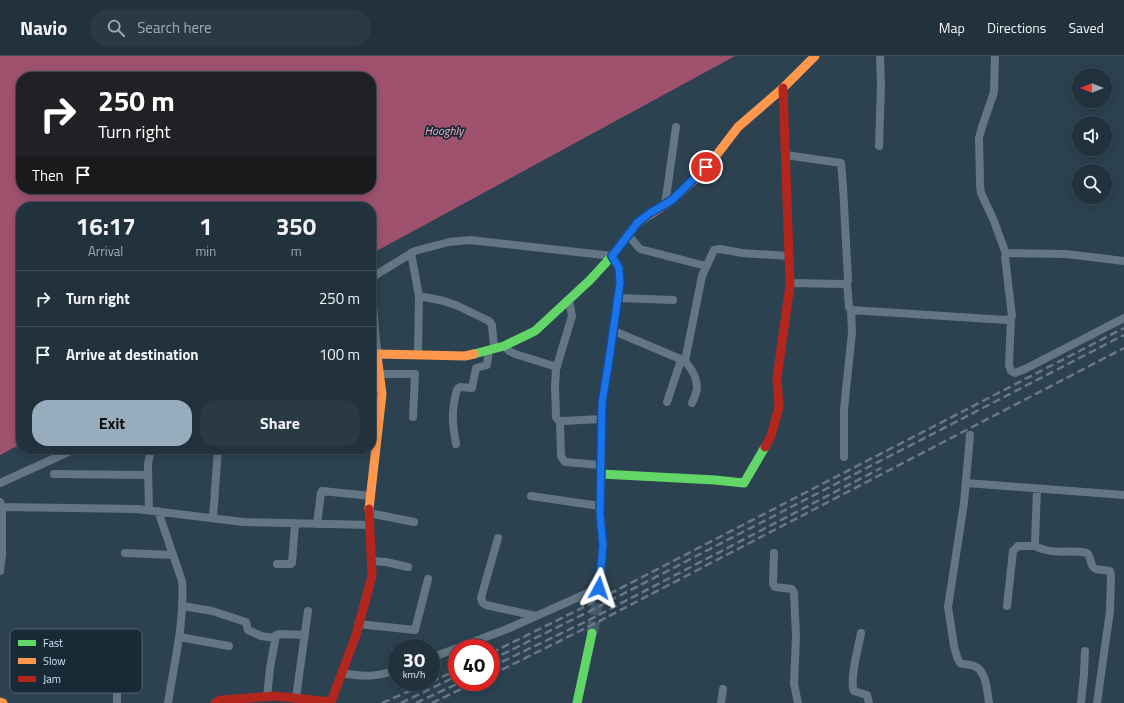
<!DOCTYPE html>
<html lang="en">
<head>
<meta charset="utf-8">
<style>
	body { margin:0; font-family:"Titillium Web",sans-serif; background:#293a44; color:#f1f3f6; height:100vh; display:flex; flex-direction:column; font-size:15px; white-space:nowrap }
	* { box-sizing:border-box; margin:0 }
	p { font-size:13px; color:#a2aab0 }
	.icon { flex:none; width:22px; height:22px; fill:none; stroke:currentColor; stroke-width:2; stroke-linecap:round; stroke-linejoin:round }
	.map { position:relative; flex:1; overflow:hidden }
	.drawer { position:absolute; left:16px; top:146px; width:360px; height:252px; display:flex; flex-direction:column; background:#21323d; border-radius:16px; box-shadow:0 2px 10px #0003,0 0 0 1px #3e4d57 }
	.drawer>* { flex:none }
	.guide { position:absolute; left:16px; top:16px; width:360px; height:122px; border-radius:16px; box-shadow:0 2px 10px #0003,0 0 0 1px #3e4d57; background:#202124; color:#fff; overflow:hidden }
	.needle { width:26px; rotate:270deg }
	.buttons { position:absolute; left:1072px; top:12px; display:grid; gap:8px }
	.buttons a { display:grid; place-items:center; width:40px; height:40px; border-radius:50%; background:#21323d; box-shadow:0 2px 10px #0003,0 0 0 1px #3e4d57; font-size:20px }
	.speed { position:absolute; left:388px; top:583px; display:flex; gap:8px; font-size:20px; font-weight:700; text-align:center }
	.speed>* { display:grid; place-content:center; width:52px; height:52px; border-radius:50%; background:#21323d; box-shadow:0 2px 10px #0003,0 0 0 1px #3e4d57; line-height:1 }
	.speed small { font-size:10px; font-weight:400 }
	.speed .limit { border:6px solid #d22; background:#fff; color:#111 }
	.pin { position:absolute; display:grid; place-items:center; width:34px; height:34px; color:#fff; margin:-17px; border:2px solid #fff; border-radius:50%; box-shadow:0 1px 4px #0007 }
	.me { position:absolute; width:44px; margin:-22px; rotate:5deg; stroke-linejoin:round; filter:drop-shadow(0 0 3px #0008) }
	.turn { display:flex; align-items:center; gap:14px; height:84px; padding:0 16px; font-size:18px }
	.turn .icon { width:52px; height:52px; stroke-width:2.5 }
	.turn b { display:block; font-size:28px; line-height:34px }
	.then { display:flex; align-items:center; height:38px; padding:0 16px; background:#0003; gap:8px; font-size:15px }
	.eta { display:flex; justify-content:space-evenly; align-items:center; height:68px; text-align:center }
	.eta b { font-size:24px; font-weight:700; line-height:28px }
	.button { display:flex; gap:8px; margin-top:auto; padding:8px 16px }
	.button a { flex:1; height:46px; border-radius:16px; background:#97adbd; color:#111; font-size:16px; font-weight:700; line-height:46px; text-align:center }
	.button a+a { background:#293a44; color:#f1f3f6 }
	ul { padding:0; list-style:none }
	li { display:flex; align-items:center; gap:12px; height:56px; padding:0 16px; border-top:1px solid #3e4d57 }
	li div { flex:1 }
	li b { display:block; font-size:15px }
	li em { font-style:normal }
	header { display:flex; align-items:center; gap:24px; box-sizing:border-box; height:56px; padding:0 20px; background:#21323d; border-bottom:1px solid #3e4d57 }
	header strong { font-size:19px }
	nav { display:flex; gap:22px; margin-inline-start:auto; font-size:14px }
	.search { width:280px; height:36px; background:#293a44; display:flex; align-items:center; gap:10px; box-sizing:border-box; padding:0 14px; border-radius:16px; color:#a2aab0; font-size:15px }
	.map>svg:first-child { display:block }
	.water { fill:#9f526e; fill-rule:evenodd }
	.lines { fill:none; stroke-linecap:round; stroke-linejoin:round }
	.secondary-tunnel { stroke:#455b6a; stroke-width:12; stroke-dasharray:12 6; stroke-linecap:butt }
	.lane { stroke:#627683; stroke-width:4 }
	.street { stroke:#627683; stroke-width:8 }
	.fast { stroke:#63d668; stroke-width:9 }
	.slow { stroke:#ff974d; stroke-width:9 }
	.jam { stroke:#b3261e; stroke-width:9 }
	.rail { stroke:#687985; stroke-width:2.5; stroke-dasharray:8 4; stroke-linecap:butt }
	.route-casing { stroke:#114b97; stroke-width:10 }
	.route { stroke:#1a73e8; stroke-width:7 }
	.labels { text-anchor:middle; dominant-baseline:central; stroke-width:3.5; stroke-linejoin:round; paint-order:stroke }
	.water-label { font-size:12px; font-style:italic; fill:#f3acc0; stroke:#192a37 }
	.key { fill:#192a37; stroke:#506271; stroke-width:1 }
	.key-label { font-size:11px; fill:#d1e6f7 }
</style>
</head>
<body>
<header>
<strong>Navio</strong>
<div class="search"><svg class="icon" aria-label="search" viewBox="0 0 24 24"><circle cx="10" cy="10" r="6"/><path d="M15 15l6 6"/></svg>Search here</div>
<nav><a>Map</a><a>Directions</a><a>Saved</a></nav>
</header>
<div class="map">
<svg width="1124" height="647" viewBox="0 0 1124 647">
	<rect width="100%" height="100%" fill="#2c4251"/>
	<!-- water -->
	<path class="water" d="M0,0H735L371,198V151H21V388L0,399ZM21,21H371V133H21Z"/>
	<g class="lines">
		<!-- secondary-tunnel -->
		<path class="secondary-tunnel" d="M592,577L599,537"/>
		<!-- lane -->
		<path class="lane" d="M601,410L602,347L609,305L621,227L619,212L613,202"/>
		<!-- street -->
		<path class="street" d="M995,0L994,36L982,71L979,82L980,128L981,137L994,165L1006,198
			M879,90L881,30L880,0
			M786,99L841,107L843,130L848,224L847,227L843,228L790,227
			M665,149L676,71
			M628,179L640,193L706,210
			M411,197L419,240L418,298
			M847,227L849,251L851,254L1006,264L1011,263L1012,260L1005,201L1007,197L1066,198L1124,205
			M419,240L444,245L458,250L489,265L492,269L494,292
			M619,242L673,244
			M569,244L572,260L556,313L555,330L556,361L558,364L563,365L601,363
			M1011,263L1009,309L1011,315L1015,317L1025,313L1124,262
			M614,275L685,305C691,312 697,322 697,331C697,337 694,342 692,347
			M504,290L509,295L515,298L557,311
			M378,298L376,285L371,226L374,220L415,195L449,186L470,184L612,200
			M685,305L702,220L714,194L720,193L742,197L789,200
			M380,318H415L413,361
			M667,346L681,304
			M560,365L561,400L565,406L601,409
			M970,379L964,447L948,551L954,590L957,601L960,607C965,609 972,608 976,611C987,617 987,636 989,647
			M456,388C453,370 451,360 455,342C456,337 456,333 460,331L472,332L476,312L487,309L489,294
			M844,401V353L852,276L851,254
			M54,418L148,419
			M0,427L75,393
			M966,427L1124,439
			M531,440L600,450
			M2,451L137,453L243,466L370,469
			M149,454L148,408L151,393
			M158,455L182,525C185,565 174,607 168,647
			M369,457L414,466
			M213,462L218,393
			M317,468L321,437L322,435L371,440
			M498,482L481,542L483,547L486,549L536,560
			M1034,489C1050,500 1069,493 1087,497C1091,501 1090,508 1094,512C1098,515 1105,513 1110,515L1111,520L1110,555L1097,647
			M125,497L173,499
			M774,497L773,528L775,531L792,533L794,537L796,581L794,628L798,647
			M371,505L386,506L408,511
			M277,508H291L292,507L295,467
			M0,515L2,499V451L0,446
			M183,550L212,555L246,566L248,574L261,580L275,582
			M1007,550L1013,495L1018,490H1033L1035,487L1037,433
			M358,568L415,574L428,523
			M861,577C859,589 849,624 854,635L867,639L869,647
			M179,581L229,590
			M431,602L507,573L599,532
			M342,617C363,621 376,621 397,614
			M267,641L270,612L276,579L280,578L305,579
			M296,642L308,555
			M117,647V626L120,602
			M721,647L723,633
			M1081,647L1084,618L1085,595"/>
		<!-- fast -->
		<path class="fast" d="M474,298L504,290L535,275L590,224L612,200L637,167
			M599,537L603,489L600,458L601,418L715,424L744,427L765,391
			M577,647L592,577"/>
		<!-- slow -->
		<path class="slow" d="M637,167L672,144L695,123L712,105L738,71L783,32L815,0
			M369,453L382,338L377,300L378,298L465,300L474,298
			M0,646L3,647"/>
		<!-- jam -->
		<path class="jam" d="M765,391L771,380L779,351L777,322L790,229L783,32
			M215,647L221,644L275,640L331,646L356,579L372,520L369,453"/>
		<!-- rail -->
		<path class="rail" d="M491,597L588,549L1124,272
			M491,604L588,556L1124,279
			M491,611L587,565L881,412
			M491,619L588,571L1124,292
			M431,626L457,614
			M382,647L430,626
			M401,647L457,620
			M416,647L461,626
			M432,647L476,626"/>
	</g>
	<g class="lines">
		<!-- route casing -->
		<g class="route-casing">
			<path id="route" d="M599,532L603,489L600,458L602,347L609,304L620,227L619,212L612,200L638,166L650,157L672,144L706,111"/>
		</g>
		<!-- route -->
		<use href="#route" class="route"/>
	</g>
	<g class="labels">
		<!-- water labels -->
		<g class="water-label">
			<text x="444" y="74">Hooghly</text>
		</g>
	</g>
	<!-- legend -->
	<rect x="10" y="573" width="132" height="64" rx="6" class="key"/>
	<rect x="18" y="584" width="18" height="6" fill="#63d668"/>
	<rect x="18" y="602" width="18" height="6" fill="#ff974d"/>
	<rect x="18" y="620" width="18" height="6" fill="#b3261e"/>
	<g class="key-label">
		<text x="43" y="591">Fast</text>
		<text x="43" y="609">Slow</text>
		<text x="43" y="627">Jam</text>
	</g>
</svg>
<div class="buttons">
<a><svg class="needle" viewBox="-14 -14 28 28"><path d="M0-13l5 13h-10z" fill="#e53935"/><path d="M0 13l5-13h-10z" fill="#a2aab0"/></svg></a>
<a><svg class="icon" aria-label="sound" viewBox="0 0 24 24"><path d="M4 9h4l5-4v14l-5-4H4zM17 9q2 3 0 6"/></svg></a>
<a><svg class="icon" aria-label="search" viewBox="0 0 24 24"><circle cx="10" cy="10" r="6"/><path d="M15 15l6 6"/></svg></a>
</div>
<div class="speed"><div>30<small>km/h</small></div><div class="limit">40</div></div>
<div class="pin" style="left:706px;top:111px;background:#d93025"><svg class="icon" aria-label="arrive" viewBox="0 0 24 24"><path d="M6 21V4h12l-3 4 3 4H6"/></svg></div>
<svg class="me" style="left:599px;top:532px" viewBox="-20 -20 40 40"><path d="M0-17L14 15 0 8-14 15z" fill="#1a73e8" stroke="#fff" stroke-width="4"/></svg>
<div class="guide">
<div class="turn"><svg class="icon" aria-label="right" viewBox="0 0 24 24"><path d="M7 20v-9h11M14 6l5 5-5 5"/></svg><div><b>250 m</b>Turn right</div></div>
<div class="then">Then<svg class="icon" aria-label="arrive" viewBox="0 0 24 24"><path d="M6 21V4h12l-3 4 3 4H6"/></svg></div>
</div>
<section class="drawer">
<div class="eta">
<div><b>16:17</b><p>Arrival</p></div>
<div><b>1</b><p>min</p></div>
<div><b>350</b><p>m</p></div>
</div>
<ul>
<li><svg class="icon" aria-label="right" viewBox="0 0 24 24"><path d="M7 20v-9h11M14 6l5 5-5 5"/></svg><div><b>Turn right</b></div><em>250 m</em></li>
<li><svg class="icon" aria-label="arrive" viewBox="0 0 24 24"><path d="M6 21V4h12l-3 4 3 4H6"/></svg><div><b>Arrive at destination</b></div><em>100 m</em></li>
</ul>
<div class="button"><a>Exit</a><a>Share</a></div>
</section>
</div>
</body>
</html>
